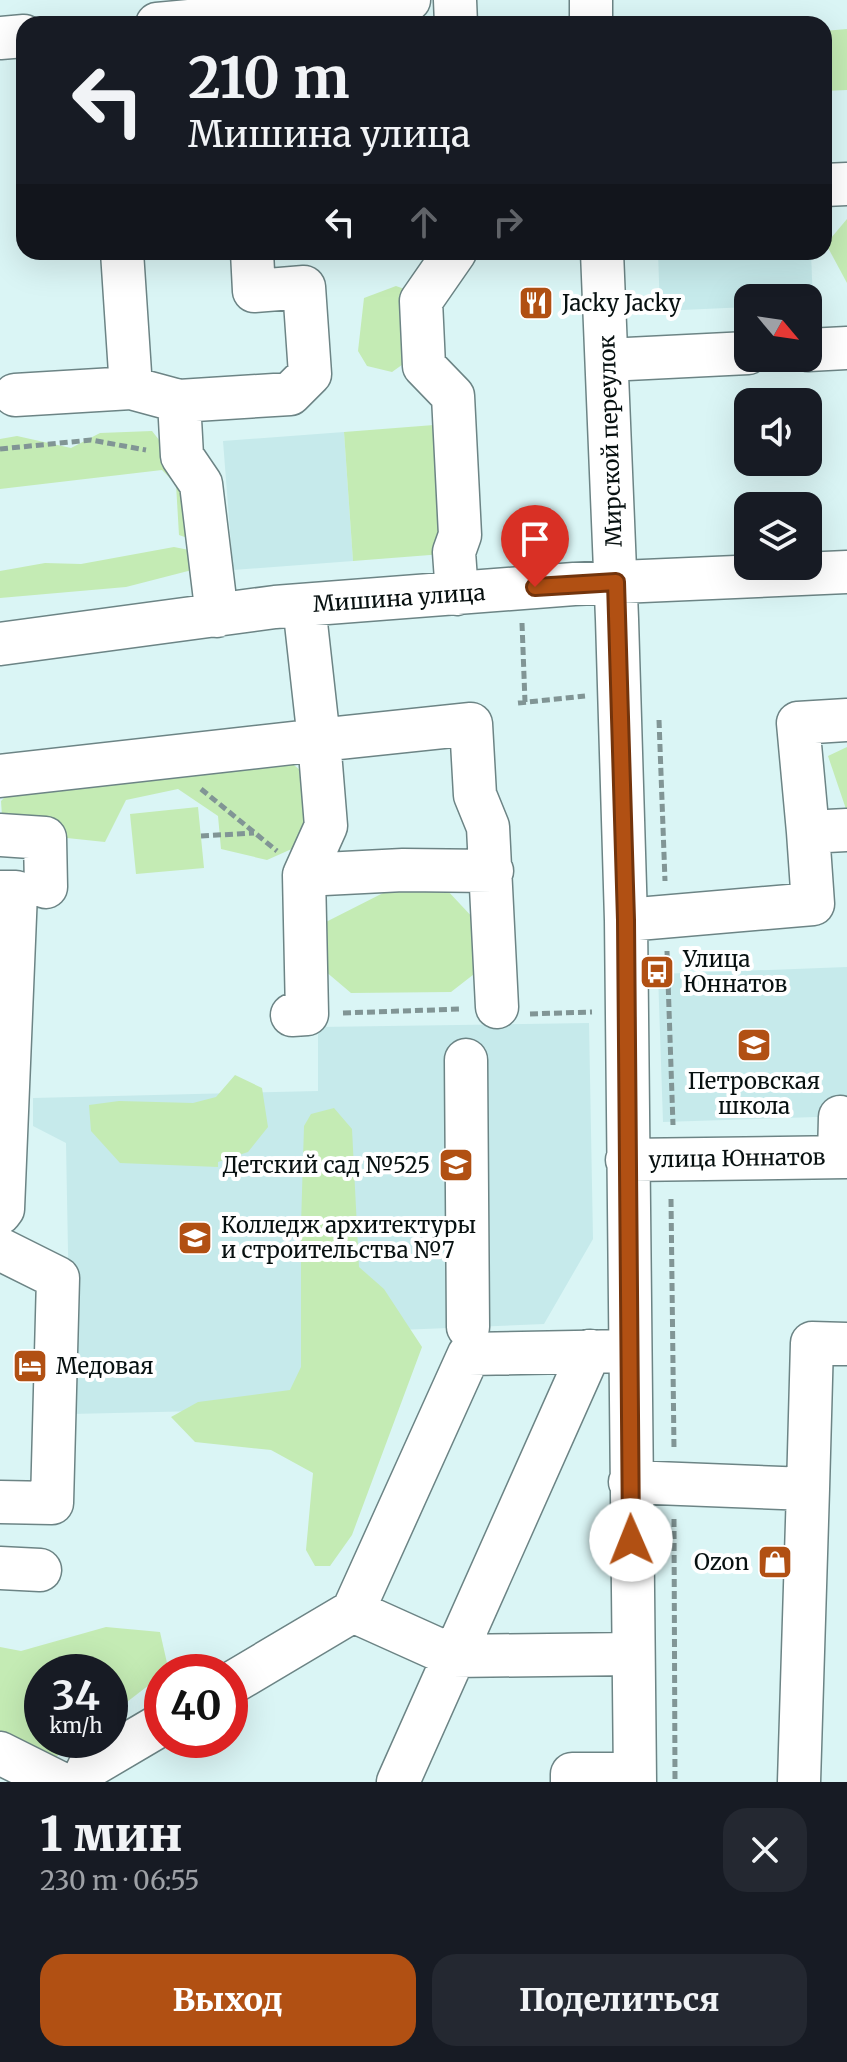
<!DOCTYPE html>
<html lang="ru">
<head>
<meta charset="utf-8">
<style>
	body { margin:0; font-family:Merriweather,serif; background:#242831; color:#f1f3f6; height:100vh; display:flex; flex-direction:column; font-size:30px; white-space:nowrap }
	* { box-sizing:border-box; margin:0 }
	p { font-size:26px; color:#9ea1a6 }
	.icon { flex:none; width:44px; height:44px; fill:none; stroke:currentColor; stroke-width:2; stroke-linecap:round; stroke-linejoin:round }
	.map { position:relative; height:1782px; overflow:hidden }
	.panel { display:flex; flex-direction:column; background:#171b24; flex:1 }
	.panel>* { flex:none }
	.banner { position:absolute; left:16px; top:16px; width:816px; height:244px; border-radius:24px; box-shadow:0 8px 32px #0002; background:#171b24; color:#f1f3f6; overflow:hidden }
	.needle { width:52px; rotate:119deg }
	.fabs { position:absolute; left:734px; top:284px; display:grid; gap:16px }
	.fabs a { display:grid; place-items:center; width:88px; height:88px; border-radius:16px; background:#171b24; box-shadow:0 8px 32px #0002; font-size:40px }
	.speed { position:absolute; left:24px; top:1654px; display:flex; gap:16px; font-size:40px; font-weight:700; text-align:center }
	.speed>* { display:grid; place-content:center; width:104px; height:104px; border-radius:50%; background:#171b24; box-shadow:0 8px 32px #0002; line-height:1 }
	.speed small { font-size:20px; font-weight:400 }
	.speed .limit { border:12px solid #d22; background:#fff; color:#111 }
	.pin { position:absolute; display:grid; place-items:center; width:68px; height:68px; color:#fff; margin:-82px -34px; border-radius:50% 50% 50% 0; rotate:-45deg; box-shadow:0 0 8px #0007 }
	.pin .icon { rotate:45deg }
	.me { position:absolute; width:88px; margin:-44px; rotate:359deg; stroke-linejoin:round; filter:drop-shadow(0 0 6px #0008) }
	.turn { display:flex; align-items:center; gap:28px; height:168px; padding:0 40px; font-size:36px }
	.turn .icon { width:104px; height:104px; stroke-width:2.5 }
	.turn b { display:block; font-size:56px; line-height:68px }
	.lanes { display:flex; align-items:center; height:76px; padding:0 40px; background:#0003; justify-content:center; gap:40px; direction:ltr }
	.lanes .off { opacity:.35 }
	.round { display:grid; place-items:center; flex:none; width:84px; height:84px; border-radius:24px; background:#242831 }
	.head { display:flex; align-items:center; justify-content:space-between; height:136px; padding:0 40px }
	h1 { font-size:48px; font-weight:800; line-height:60px }
	.cta { display:flex; gap:16px; margin-top:auto; padding:16px 40px }
	.cta a { flex:1; height:92px; border-radius:24px; background:#b15013; color:#fff; font-size:32px; font-weight:800; line-height:92px; text-align:center }
	.cta a+a { background:#242831; color:#f1f3f6 }
	.map>svg:first-child { display:block }
	.built { fill:#c6eaeb }
	.green { fill:#c4ebb4 }
	.lines { fill:none; stroke-linecap:round; stroke-linejoin:round }
	.minor-casing { stroke:#6c8485; stroke-width:45 }
	.path { stroke:#819595; stroke-width:5; stroke-dasharray:8 4; stroke-linecap:butt }
	.minor { stroke:#fff; stroke-width:42 }
	.route-casing { stroke:#73340c; stroke-width:20 }
	.route { stroke:#b15013; stroke-width:14 }
	.labels { text-anchor:middle; dominant-baseline:central; stroke-width:8; stroke-linejoin:round; paint-order:stroke }
	.poi-label { font-size:22px; fill:#071010; stroke:#fff; text-anchor:start }
	.street-label { font-size:22px; fill:#071010; stroke:#fff }
</style>
</head>
<body>
<div class="map">
<svg width="847" height="1782" viewBox="0 0 847 1782">
	<rect width="100%" height="100%" fill="#daf5f5"/>
	<!-- built -->
	<path class="built" d="M658,252H811L813,304H808V298H748V307L660,311Z
		M344,432L353,561L233,570L223,441Z
		M847,967V1116L663,1122L658,974Z
		M589,1023L593,1239L544,1324L325,1333L324,1417L201,1411L71,1414L66,1143L33,1126V1098L318,1091V1027Z"/>
	<!-- green -->
	<path class="green" d="M847,29V90L824,91V31Z
		M847,219V283L826,244Z
		M396,286L410,291L413,357L392,372L367,366L358,351L364,298Z
		M434,425L443,554L353,561L344,432Z
		M152,431L182,469L196,541L179,535L176,484L162,470L0,489V439L17,436L71,448L100,433Z
		M174,547L199,552L192,570L126,587L0,598V571L45,563L81,564Z
		M847,747V812L828,756Z
		M283,756L312,780L305,843L267,860L221,849L218,816L178,789L126,800L105,842L67,838L2,816L1,801L14,788Z
		M198,807L204,868L136,874L130,814Z
		M391,889H446L475,920L478,971L451,992L351,993L318,965V926Z
		M235,1075L262,1088L268,1127L248,1152L218,1162V1167L120,1163L91,1131L89,1105L119,1101L193,1103L216,1097Z
		M334,1108L352,1129L359,1267L384,1289L422,1347L352,1535L330,1566H315L306,1550L313,1473L271,1450L195,1442L171,1417L198,1402L290,1390L301,1367V1225L304,1126L311,1114Z
		M106,1627L160,1632L167,1663L149,1685L110,1715V1672H42V1740H78L44,1766L0,1744V1647L21,1651Z"/>
	<g class="lines">
		<!-- minor casing -->
		<g class="minor-casing">
			<path id="minor" d="M455,0L456,24
				M591,0V24
				M157,24L409,0
				M0,38L24,36
				M824,185L847,184
				M455,252L421,301L424,366L453,396L460,535L454,552L457,594
				M602,252L617,619L626,920L635,1782
				M808,350L847,348
				M607,360L748,353
				M131,388L179,401L290,394L310,374L304,287L254,291L252,252
				M15,395L131,388L122,252
				M179,401L182,456L201,484L217,616
				M0,644L275,607L574,584L847,572
				M0,776L319,740L304,605
				M808,832L798,723L847,720
				M0,835L45,838L46,887
				M304,875L403,870L492,871
				M0,892H16L3,1209L0,1213
				M626,920L813,904L808,832L847,830
				M292,1015L307,1014L304,875L326,826L319,740L471,724L475,795L488,827L497,1007
				M466,1060L468,1327
				M839,1157L840,1117
				M627,1160L847,1157
				M0,1249L58,1278L52,1503L0,1502
				M630,1482L808,1489L812,1343L847,1344
				M0,1568L40,1570
				M353,1611L453,1656L632,1654
				M230,1684L353,1611L469,1354L629,1351
				M0,1753L58,1782
				M82,1782L89,1767L162,1724
				M398,1782L590,1351
				M572,1782V1774H634
				M799,1782L808,1489"/>
		</g>
		<!-- path -->
		<path class="path" d="M0,449L91,440L146,450
			M522,623L525,702
			M518,703L585,696
			M659,720L665,881
			M201,789L277,851
			M201,836L254,833
			M667,951L673,1125
			M343,1013L461,1009
			M530,1014L592,1012
			M671,1199L674,1449
			M674,1519L675,1782"/>
		<!-- minor -->
		<use href="#minor" class="minor"/>
	</g>
	<g class="lines">
		<!-- route casing -->
		<g class="route-casing">
			<path id="route" d="M535,587L616,582L626,920L631,1540"/>
		</g>
		<!-- route -->
		<use href="#route" class="route"/>
	</g>
	<!-- icons -->
	<defs>
		<g id="restaurant-square" transform="scale(1.8)"><rect x="-9" y="-9" width="18" height="18" rx="4" fill="#b15013" stroke="#fff"/><path d="M-5-6h1v4h1v-4h1v4h1v-4h1v5L-1.5 .5V6h-2V.5L-5-1ZM5-6V6H3V1.5H1.5Q1.5-4 5-6Z" fill="#fff"/></g>
		<g id="bus-square" transform="scale(1.8)"><rect x="-9" y="-9" width="18" height="18" rx="4" fill="#b15013" stroke="#fff"/><path d="M-5-6H5V4H4V6H2V4H-2V6H-4V4H-5ZM-3.5-4V0h7V-4ZM-3.5 1.2v1.5H-2V1.2ZM2 1.2v1.5H3.5V1.2Z" fill="#fff"/></g>
		<g id="school-square" transform="scale(1.8)"><rect x="-9" y="-9" width="18" height="18" rx="4" fill="#b15013" stroke="#fff"/><path d="M0-5L7-2L0 1L-7-2ZM-4 1L0 2.5L4 1V4Q0 6-4 4Z" fill="#fff"/></g>
		<g id="university-square" transform="scale(1.8)"><rect x="-9" y="-9" width="18" height="18" rx="4" fill="#b15013" stroke="#fff"/><path d="M0-5L7-2L0 1L-7-2ZM-4 1L0 2.5L4 1V4Q0 6-4 4Z" fill="#fff"/></g>
		<g id="hotel-square" transform="scale(1.8)"><rect x="-9" y="-9" width="18" height="18" rx="4" fill="#b15013" stroke="#fff"/><path d="M-6-4.5h1.5V1H6V5H4.5V3h-9V5H-6ZM-4 0a1.8 1.8 0 1 1 3.6 0ZM.5 0V-2.5h3Q6-2.5 6 0Z" fill="#fff"/></g>
		<g id="shop-square" transform="scale(1.8)"><rect x="-9" y="-9" width="18" height="18" rx="4" fill="#b15013" stroke="#fff"/><path d="M-5-2.5h2.3a2.7 3.5 0 0 1 5.4 0H5L5.5 6h-11ZM-1.5-2.5h3a1.5 2.3 0 0 0-3 0Z" fill="#fff"/></g>
	</defs>
	<g fill-rule="evenodd">
		<use href="#restaurant-square" x="536" y="303"/>
		<use href="#bus-square" x="657" y="972"/>
		<use href="#school-square" x="754" y="1045"/>
		<use href="#school-square" x="456" y="1165"/>
		<use href="#university-square" x="195" y="1238"/>
		<use href="#hotel-square" x="30" y="1366"/>
		<use href="#shop-square" x="775" y="1562"/>
	</g>
	<g class="labels">
		<!-- poi labels -->
		<g class="poi-label">
			<text x="562" y="303">Jacky Jacky</text>
			<text x="683" y="959">Улица<tspan x="683" dy="25">Юннатов</tspan></text>
			<text x="754" y="1081" text-anchor="middle">Петровская<tspan x="754" dy="25">школа</tspan></text>
			<text x="430" y="1165" text-anchor="end">Детский сад №525</text>
			<text x="221" y="1225">Колледж архитектуры<tspan x="221" dy="25">и строительства №7</tspan></text>
			<text x="56" y="1366">Медовая</text>
			<text x="749" y="1562" text-anchor="end">Ozon</text>
		</g>
		<!-- street labels -->
		<g class="street-label">
			<text transform="translate(610 441) rotate(-92)">Мирской переулок</text>
			<text transform="translate(399 598) rotate(-4)">Мишина улица</text>
			<text transform="translate(737 1158) rotate(-1)">улица Юннатов</text>
		</g>
	</g>
</svg>
<div class="fabs">
<a><svg class="needle" viewBox="-14 -14 28 28"><path d="M0-13l5 13h-10z" fill="#e53935"/><path d="M0 13l5-13h-10z" fill="#9ea1a6"/></svg></a>
<a><svg class="icon" aria-label="sound" viewBox="0 0 24 24"><path d="M4 9h4l5-4v14l-5-4H4zM17 9q2 3 0 6"/></svg></a>
<a><svg class="icon" aria-label="layers" viewBox="0 0 24 24"><path d="M12 4l9 5-9 5-9-5zM3 14l9 5 9-5"/></svg></a>
</div>
<div class="speed"><div>34<small>km/h</small></div><div class="limit">40</div></div>
<div class="pin" style="left:535px;top:587px;background:#d93025"><svg class="icon" aria-label="arrive" viewBox="0 0 24 24"><path d="M6 21V4h12l-3 4 3 4H6"/></svg></div>
<svg class="me" style="left:631px;top:1540px" viewBox="-20 -20 40 40"><circle r="19" fill="#fff"/><path d="M0-13L10 11 0 6-10 11z" fill="#b15013"/></svg>
<div class="banner">
<div class="turn"><svg class="icon" aria-label="left" viewBox="0 0 24 24"><path d="M17 20v-9H6M10 6l-5 5 5 5"/></svg><div><b>210 m</b>Мишина улица</div></div>
<div class="lanes"><svg class="icon" aria-label="left" viewBox="0 0 24 24"><path d="M17 20v-9H6M10 6l-5 5 5 5"/></svg><svg class="icon off" aria-label="ahead" viewBox="0 0 24 24"><path d="M12 20V5M6 11l6-6 6 6"/></svg><svg class="icon off" aria-label="right" viewBox="0 0 24 24"><path d="M7 20v-9h11M14 6l5 5-5 5"/></svg></div>
</div>
</div>
<section class="panel">
<div class="head"><div><h1>1 мин</h1><p>230 m · 06:55</p></div><a class="round"><svg class="icon" aria-label="close" viewBox="0 0 24 24"><path d="M6 6l12 12M18 6L6 18"/></svg></a></div>
<div class="cta"><a>Выход</a><a>Поделиться</a></div>
</section>
</body>
</html>
